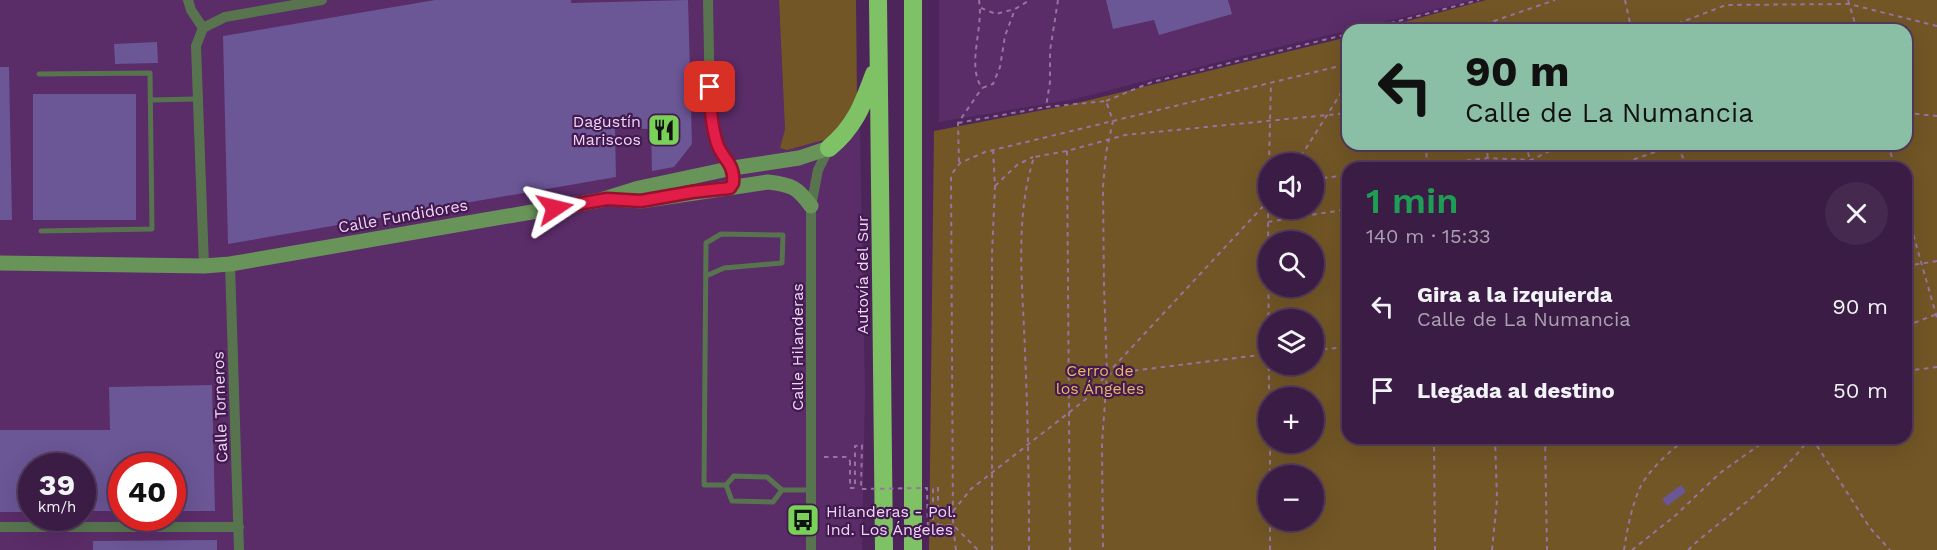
<!DOCTYPE html>
<html lang="es">
<head>
<meta charset="utf-8">
<style>
	body { margin:0; font-family:"Work Sans",sans-serif; background:#45294f; color:#f1f3f6; height:100vh; display:flex; flex-direction:column; font-size:22px; white-space:nowrap }
	* { box-sizing:border-box; margin:0 }
	p { font-size:20px; color:#aba1b2 }
	.icon { flex:none; width:33px; height:33px; fill:none; stroke:currentColor; stroke-width:2; stroke-linecap:round; stroke-linejoin:round }
	.map { position:relative; flex:1; overflow:hidden }
	.panel { position:absolute; left:1342px; top:162px; width:570px; height:282px; display:flex; flex-direction:column; background:#3a1c44; border-radius:18px; box-shadow:0 6px 24px #0002,0 0 0 2px #543a5d }
	.panel>* { flex:none }
	.banner { position:absolute; left:1342px; top:24px; width:570px; height:126px; border-radius:18px; box-shadow:0 6px 24px #0002,0 0 0 2px #543a5d; background:#8abfa5; color:#111; overflow:hidden }
	.controls { position:absolute; left:1258px; top:153px; display:grid; gap:12px }
	.controls a { display:grid; place-items:center; width:66px; height:66px; border-radius:50%; background:#3a1c44; box-shadow:0 6px 24px #0002,0 0 0 2px #543a5d; font-size:30px }
	.speed { position:absolute; left:18px; top:453px; display:flex; gap:12px; font-size:30px; font-weight:700; text-align:center }
	.speed>* { display:grid; place-content:center; width:78px; height:78px; border-radius:50%; background:#3a1c44; box-shadow:0 6px 24px #0002,0 0 0 2px #543a5d; line-height:1 }
	.speed small { font-size:15px; font-weight:400 }
	.speed .limit { border:9px solid #d22; background:#fff; color:#111 }
	.pin { position:absolute; display:grid; place-items:center; width:51px; height:51px; color:#fff; margin:-26px; border-radius:12px; box-shadow:0 3px 9px #0006 }
	.me { position:absolute; width:66px; margin:-33px; rotate:80deg; stroke-linejoin:round; filter:drop-shadow(0 0 4px #0008) }
	.turn { display:flex; align-items:center; gap:21px; height:126px; padding:0 24px; font-size:27px }
	.turn .icon { width:78px; height:78px; stroke-width:2.5 }
	.turn b { display:block; font-size:42px; line-height:51px }
	.round { display:grid; place-items:center; flex:none; width:63px; height:63px; border-radius:32px; background:#45294f }
	.overview { display:flex; align-items:center; justify-content:space-between; height:102px; padding:0 24px }
	h1 { font-size:36px; font-weight:600; line-height:45px; color:#1e9e55 }
	ul { padding:0; list-style:none }
	li { display:flex; align-items:center; gap:18px; height:84px; padding:0 24px }
	li div { flex:1 }
	li b { display:block; font-size:22px }
	li em { font-style:normal }
	.map>svg:first-child { display:block }
	.built { fill:#5a2c68; fill-rule:evenodd }
	.green { fill:#725626; fill-rule:evenodd }
	.building { fill:#6b5696 }
	.lines { fill:none; stroke-linecap:round; stroke-linejoin:round }
	.path { stroke:#9674a0; stroke-width:2; stroke-dasharray:4.5 4.5; stroke-linecap:butt }
	.lane { stroke:#58744f; stroke-width:5 }
	.street { stroke:#58744f; stroke-width:10 }
	.secondary { stroke:#689459; stroke-width:15 }
	.highway { stroke:#7ec265; stroke-width:18 }
	.path-bridge { stroke:#9674a0; stroke-width:2; stroke-dasharray:4.5 4.5; stroke-linecap:butt }
	.route-casing { stroke:#92132f; stroke-width:15 }
	.route { stroke:#e11d48; stroke-width:10 }
	.labels { text-anchor:middle; dominant-baseline:central; stroke-width:4.5; stroke-linejoin:round; paint-order:stroke }
	.poi-label { font-size:16px; fill:#efd6f6; stroke:#431a4f; text-anchor:end }
	.street-label { font-size:16px; fill:#efd6f6; stroke:#431a4f }
	.park-label { font-size:16px; fill:#e8b666; stroke:#431a4f }
</style>
</head>
<body>
<div class="map">
<svg width="1937" height="550" viewBox="0 0 1937 550">
	<rect width="100%" height="100%" fill="#4e255b"/>
	<!-- built -->
	<path class="built" d="M0,0H779L785,129L780,148L787,150L824,140L850,119L860,131L865,392L862,550H0ZM32,466H82V518H32ZM122,466H172V518H122Z
		M939,0H1474L1254,53L1075,99L939,122Z"/>
	<!-- green -->
	<path class="green" d="M779,0H856L857,99L838,130L824,140L787,150L780,148L785,129Z
		M1486,0H1937V550H929L934,131L1069,105L1348,37V144H1906V30H1374ZM1269,164H1314V208H1269ZM1348,168H1906V438H1348ZM1269,242H1314V286H1269ZM1269,320H1314V364H1269ZM1269,398H1314V442H1269ZM1269,476H1314V520H1269Z"/>
	<!-- building -->
	<path class="building" d="M435,0H571V3L688,0L692,144L674,167L652,171L651,129L615,128L616,177L228,244L223,36Z
		M1106,0H1228L1232,14L1159,35L1154,20L1113,29Z
		M157,42L158,63L115,64L114,44Z
		M0,67H9L12,220H0Z
		M33,94H136V220H33Z
		M212,385L215,511H172V466H122V511H82V466H32V512H0V430H110L109,387Z
		M1681,485L1686,492L1667,506L1662,499Z
		M217,540V550H93V541Z"/>
	<g class="lines">
		<!-- path -->
		<path class="path" d="M979,0C984,28 966,65 982,88L993,84L1000,67L1005,36L1015,9L1030,0
			M1058,0L1050,51V82L1046,107L1106,101L1113,121L1106,153L1103,187L1104,286L1107,374L1102,443L1103,550
			M1625,0L1630,23L1635,30
			M1848,0L1857,30
			M981,8L996,14L1015,9
			M1364,30L1479,0
			M1468,30L1555,0
			M1484,30V24L1485,30
			M1661,30L1726,5L1849,4L1937,26
			M1106,101L1152,82L1348,34
			M1906,113L1937,116
			M958,123L1046,107
			M1426,144L1427,168
			M1487,144L1488,168
			M1525,144L1533,168
			M1888,144L1895,168
			M1678,146L1687,168
			M1067,151L1070,550
			M959,162L958,123L982,88
			M1296,164L1348,82
			M1404,168L1488,158L1531,160L1564,144
			M1608,168L1679,144
			M1314,179L1348,175
			M995,186L1017,165L1033,157
			M1906,209L1937,318
			M1268,222L1348,209
			M1906,266L1937,261
			M1906,326L1937,314
			M1314,350L1348,347
			M1906,371L1937,367
			M1107,374L1268,354
			M1269,398L1268,201L1271,83
			M1434,438L1435,550
			M1545,438L1547,550
			M1812,438L1870,528L1890,550
			M1270,442V476
			M1545,446L1560,438
			M824,457H848L850,461
			M953,511L971,489L1085,400L1107,374L1269,200
			M938,525H953L978,550
			M956,550L953,525L951,175L960,163L985,152L1348,64
			M992,550V254L995,186L993,149
			M1029,550C1029,484 1028,418 1025,353C1023,287 1014,220 1034,157L1067,151L1125,135L1348,113
			M1270,550V520
			M1492,550L1497,500L1495,438
			M1624,550C1627,530 1631,509 1639,490C1646,472 1672,449 1687,438
			M1632,550L1676,515L1720,473L1769,438
			M1688,550C1709,530 1732,514 1754,496C1774,479 1794,459 1810,438"/>
		<!-- lane -->
		<path class="lane" d="M39,74L150,73L152,229L41,231
			M150,100L197,99
			M706,276L724,268L782,263L783,235L721,234L706,243L704,485H726L734,476L767,477L782,490H811
			M726,485L732,501L773,502L782,490"/>
		<!-- street -->
		<path class="street" d="M188,0L191,10L203,28
			M708,0L710,109L716,142L724,157L733,168
			M230,264L239,550
			M204,266L196,46L203,28L225,17L322,0
			M0,527H239
			M811,550V206L818,170L829,148"/>
		<!-- secondary -->
		<path class="secondary" d="M616,199L641,201L768,182C792,185 797,187 811,206
			M0,263L204,266L230,264L601,200L639,188L733,168L799,158L829,148"/>
		<!-- highway -->
		<path class="highway" d="M878,0L884,550
			M829,148C855,127 863,104 874,74
			M913,550V0"/>
		<!-- path-bridge -->
		<path class="path-bridge" d="M850,461V488H855V446L862,445L861,489L927,488L928,532H933V488H938V525"/>
	</g>
	<g class="lines">
		<!-- route casing -->
		<g class="route-casing">
			<path id="route" d="M555,208L607,199L641,201L692,192L730,188L733,183C735,161 721,160 716,140C711,123 710,105 710,87"/>
		</g>
		<!-- route -->
		<use href="#route" class="route"/>
	</g>
	<!-- icons -->
	<defs>
		<g id="restaurant-square" transform="scale(1.725)"><rect x="-9" y="-9" width="18" height="18" rx="4" fill="#79d157" stroke="#431a4f"/><path d="M-5-6h1v4h1v-4h1v4h1v-4h1v5L-1.5 .5V6h-2V.5L-5-1ZM5-6V6H3V1.5H1.5Q1.5-4 5-6Z" fill="#111"/></g>
		<g id="bus-square" transform="scale(1.725)"><rect x="-9" y="-9" width="18" height="18" rx="4" fill="#79d157" stroke="#431a4f"/><path d="M-5-6H5V4H4V6H2V4H-2V6H-4V4H-5ZM-3.5-4V0h7V-4ZM-3.5 1.2v1.5H-2V1.2ZM2 1.2v1.5H3.5V1.2Z" fill="#111"/></g>
	</defs>
	<g fill-rule="evenodd">
		<use href="#restaurant-square" x="664" y="130"/>
		<use href="#bus-square" x="803" y="520"/>
	</g>
	<g class="labels">
		<!-- poi labels -->
		<g class="poi-label">
			<text x="641" y="121">Dagustín<tspan x="641" dy="18">Mariscos</tspan></text>
			<text x="826" y="511" text-anchor="start">Hilanderas - Pol.<tspan x="826" dy="18">Ind. Los Ángeles</tspan></text>
		</g>
		<!-- street labels -->
		<g class="street-label">
			<text transform="translate(403 216) rotate(-10)">Calle Fundidores</text>
			<text transform="translate(862 275) rotate(-90)">Autovía del Sur</text>
			<text transform="translate(797 347) rotate(-90)">Calle Hilanderas</text>
			<text transform="translate(220 407) rotate(-92)">Calle Torneros</text>
		</g>
		<!-- park labels -->
		<g class="park-label">
			<text x="1100" y="370">Cerro de<tspan x="1100" dy="18">los Ángeles</tspan></text>
		</g>
	</g>
</svg>
<div class="controls">
<a><svg class="icon" aria-label="sound" viewBox="0 0 24 24"><path d="M4 9h4l5-4v14l-5-4H4zM17 9q2 3 0 6"/></svg></a>
<a><svg class="icon" aria-label="search" viewBox="0 0 24 24"><circle cx="10" cy="10" r="6"/><path d="M15 15l6 6"/></svg></a>
<a><svg class="icon" aria-label="layers" viewBox="0 0 24 24"><path d="M12 4l9 5-9 5-9-5zM3 14l9 5 9-5"/></svg></a>
<a>+</a>
<a>−</a>
</div>
<div class="speed"><div>39<small>km/h</small></div><div class="limit">40</div></div>
<div class="pin" style="left:710px;top:87px;background:#d93025"><svg class="icon" aria-label="arrive" viewBox="0 0 24 24"><path d="M6 21V4h12l-3 4 3 4H6"/></svg></div>
<svg class="me" style="left:555px;top:208px" viewBox="-20 -20 40 40"><path d="M0-17L14 15 0 8-14 15z" fill="#e11d48" stroke="#fff" stroke-width="4"/></svg>
<div class="banner">
<div class="turn"><svg class="icon" aria-label="left" viewBox="0 0 24 24"><path d="M17 20v-9H6M10 6l-5 5 5 5"/></svg><div><b>90 m</b>Calle de La Numancia</div></div>
</div>
<section class="panel">
<div class="overview"><div><h1>1 min</h1><p>140 m · 15:33</p></div><a class="round"><svg class="icon" aria-label="close" viewBox="0 0 24 24"><path d="M6 6l12 12M18 6L6 18"/></svg></a></div>
<ul>
<li><svg class="icon" aria-label="left" viewBox="0 0 24 24"><path d="M17 20v-9H6M10 6l-5 5 5 5"/></svg><div><b>Gira a la izquierda</b><p>Calle de La Numancia</p></div><em>90 m</em></li>
<li><svg class="icon" aria-label="arrive" viewBox="0 0 24 24"><path d="M6 21V4h12l-3 4 3 4H6"/></svg><div><b>Llegada al destino</b></div><em>50 m</em></li>
</ul>
</section>
</div>
</body>
</html>
